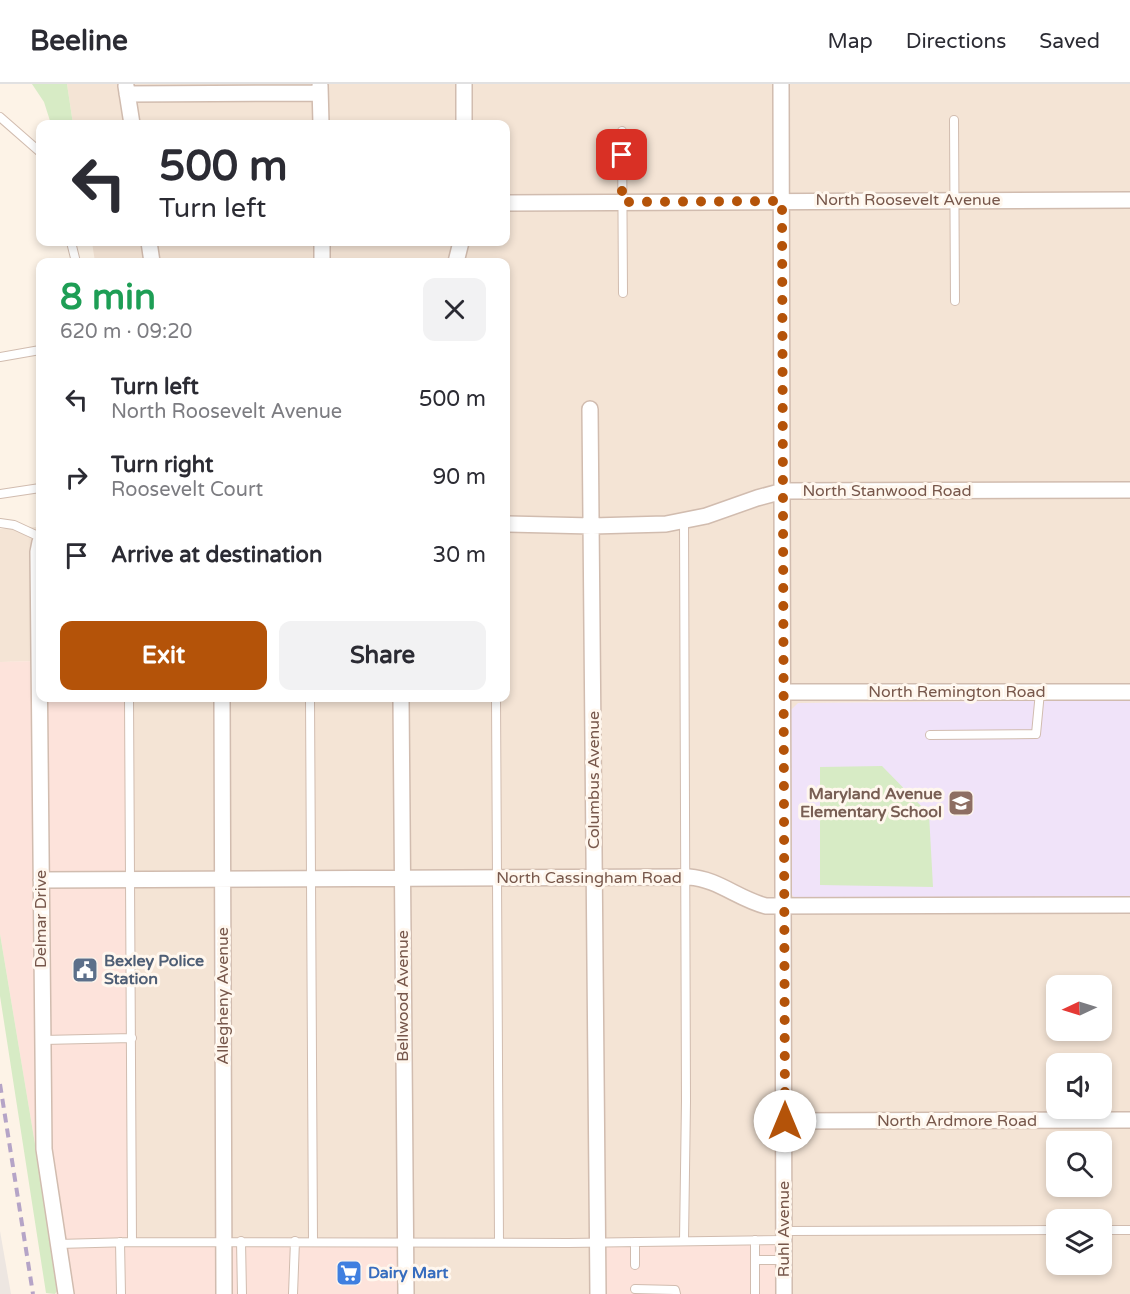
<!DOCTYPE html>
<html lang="en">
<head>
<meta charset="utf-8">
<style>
	body { margin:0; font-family:"Varela Round",sans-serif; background:#f2f2f3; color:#2b2b33; height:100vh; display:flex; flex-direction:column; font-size:22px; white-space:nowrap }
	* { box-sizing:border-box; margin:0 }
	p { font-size:20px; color:#7c7c81 }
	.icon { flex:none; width:33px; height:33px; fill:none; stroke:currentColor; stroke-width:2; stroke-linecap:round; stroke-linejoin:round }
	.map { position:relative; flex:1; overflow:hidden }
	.panel { position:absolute; left:36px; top:174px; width:474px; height:444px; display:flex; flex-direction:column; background:#fff; border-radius:12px; box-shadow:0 3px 9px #0003 }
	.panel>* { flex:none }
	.banner { position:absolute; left:36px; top:36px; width:474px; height:126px; border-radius:12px; box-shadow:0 3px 9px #0003; background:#fff; color:#2b2b33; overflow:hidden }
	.needle { width:39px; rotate:266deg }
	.buttons { position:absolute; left:1046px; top:891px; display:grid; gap:12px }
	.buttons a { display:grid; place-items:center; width:66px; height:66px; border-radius:12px; background:#fff; box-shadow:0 3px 9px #0003; font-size:30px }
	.pin { position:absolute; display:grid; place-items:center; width:51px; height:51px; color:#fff; margin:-26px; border-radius:12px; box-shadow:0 3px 9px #0006 }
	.me { position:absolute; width:66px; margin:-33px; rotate:0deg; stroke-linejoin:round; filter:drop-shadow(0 0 4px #0008) }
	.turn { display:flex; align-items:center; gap:21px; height:126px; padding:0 24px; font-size:27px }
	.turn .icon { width:78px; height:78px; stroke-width:2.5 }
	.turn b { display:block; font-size:42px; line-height:51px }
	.round { display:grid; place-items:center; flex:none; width:63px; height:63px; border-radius:12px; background:#f2f2f3 }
	.summary { display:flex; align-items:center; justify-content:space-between; height:102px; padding:0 24px }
	h1 { font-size:36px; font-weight:700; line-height:45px; color:#1e9e55 }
	.action { display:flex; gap:12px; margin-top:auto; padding:12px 24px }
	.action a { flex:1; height:69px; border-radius:12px; background:#b45309; color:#fff; font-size:24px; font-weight:700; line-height:69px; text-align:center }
	.action a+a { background:#f2f2f3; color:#2b2b33 }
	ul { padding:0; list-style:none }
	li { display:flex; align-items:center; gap:18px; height:78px; padding:0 24px }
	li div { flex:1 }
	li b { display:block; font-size:22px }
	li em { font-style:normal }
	header { display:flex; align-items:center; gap:36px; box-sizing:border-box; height:84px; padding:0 30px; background:#fff; border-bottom:2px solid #e1e1e2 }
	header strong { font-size:28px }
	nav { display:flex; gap:33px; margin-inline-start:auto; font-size:21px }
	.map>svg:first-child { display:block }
	.residential { fill:#f4e4d5; fill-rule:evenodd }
	.commercial { fill:#fde3db }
	.industrial { fill:#ede6e1 }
	.education { fill:#f0e3f9 }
	.green { fill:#d7ebc5 }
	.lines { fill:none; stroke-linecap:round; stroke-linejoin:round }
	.service-casing { stroke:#d1bcaf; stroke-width:10 }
	.minor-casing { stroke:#d1bcaf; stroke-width:18 }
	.service { stroke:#fff; stroke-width:8 }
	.minor { stroke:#fff; stroke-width:15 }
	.rail { stroke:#b5a4c7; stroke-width:4; stroke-dasharray:9 6; stroke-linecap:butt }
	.route { stroke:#b45309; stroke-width:10; stroke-dasharray:0 18 }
	.labels { text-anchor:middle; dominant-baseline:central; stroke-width:6; stroke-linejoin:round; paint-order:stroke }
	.street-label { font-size:16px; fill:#77574b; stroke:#fff7ee }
	.education-label { font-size:16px; font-weight:bold; fill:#785e54; stroke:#fff7ee; text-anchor:end }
	.service-label { font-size:16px; font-weight:bold; fill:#4e5e75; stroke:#fff7ee; text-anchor:start }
	.shop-label { font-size:16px; font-weight:bold; fill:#366cbe; stroke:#fff7ee; text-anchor:start }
</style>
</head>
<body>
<header>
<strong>Beeline</strong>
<nav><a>Map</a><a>Directions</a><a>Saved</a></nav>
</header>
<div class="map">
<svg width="1130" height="1210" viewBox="0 0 1130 1210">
	<rect width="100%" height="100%" fill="#fdf3e7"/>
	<!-- residential -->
	<path class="residential" d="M67,0H1130V616L799,619L791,627L792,811L1130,815V1210H405L132,1158V614H506V178H95L92,158H506V40H73ZM1056,902H1101V946H1056ZM1056,980H1101V1024H1056ZM1056,1058H1101V1102H1056ZM1056,1136H1101V1180H1056Z
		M38,443L39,577L0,578V445Z"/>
	<!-- commercial -->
	<path class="commercial" d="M38,443H40V614H132V1158L406,1157L405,1210H57L39,1084L0,850V578L39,577Z
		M598,1154H785V1210H598Z"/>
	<!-- industrial -->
	<path class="industrial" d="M0,1147L11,1210H0Z"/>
	<!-- education -->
	<path class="education" d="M1130,616V815L799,818L792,811L791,626L798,619Z"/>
	<!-- green -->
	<path class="green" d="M32,0H67L73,40H51L44,18Z
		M882,682L929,730L933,803L820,801V683Z
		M0,850L39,1084L57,1207L55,1210L46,1209L0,912Z"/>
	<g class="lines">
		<!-- service casing -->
		<g class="service-casing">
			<path id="service" d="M0,33L40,68
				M954,36L955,217
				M622,47L623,209
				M71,158L76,178
				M0,273L40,266
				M0,410L40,404
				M684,436L686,1017L684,1157
				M0,439L14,441L40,453
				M129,614L132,1158L568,1159L784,1156
				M310,614L313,1157
				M496,614L499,1158
				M930,651L1036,650L1040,608
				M43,956L132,954
				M1101,1146H1130
				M784,1147L1056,1146
				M241,1157L242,1210
				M120,1158L121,1210
				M58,1160L132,1158
				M755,1176V1156
				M635,1181V1158
				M635,1205L675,1206L676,1210
				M293,1210L295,1157
				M755,1210V1176H784"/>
		</g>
		<!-- minor casing -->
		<g class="minor-casing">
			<path id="minor" d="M781,0L784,1210
				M126,2L132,40
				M320,2L321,40
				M127,10L320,9
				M464,40V0
				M506,119L1130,116
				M149,158L152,178
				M322,158V178
				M456,178L461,158
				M590,325L598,1210
				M506,440L592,442L666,440L706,432L757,414L783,407L1130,406
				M40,458L38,468L44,1065L66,1210
				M783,608H1130
				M222,614L224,1210
				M401,614L406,1210
				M41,796L689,793C718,795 738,815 766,822L1130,821
				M785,1037L1130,1036"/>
		</g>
		<!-- service -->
		<use href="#service" class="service"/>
		<!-- minor -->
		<use href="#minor" class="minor"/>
		<!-- rail -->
		<path class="rail" d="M0,1000L33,1210"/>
	</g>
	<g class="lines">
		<!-- route -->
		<path class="route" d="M622,71V118L782,117L785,1037"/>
	</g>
	<!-- icons -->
	<defs>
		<g id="school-square" transform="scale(1.35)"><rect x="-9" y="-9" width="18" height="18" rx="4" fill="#8d6e63" stroke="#fff7ee"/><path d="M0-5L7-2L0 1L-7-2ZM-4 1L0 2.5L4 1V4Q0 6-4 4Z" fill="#fff"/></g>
		<g id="civic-square" transform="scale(1.35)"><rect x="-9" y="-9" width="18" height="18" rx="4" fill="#5c6f8a" stroke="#fff7ee"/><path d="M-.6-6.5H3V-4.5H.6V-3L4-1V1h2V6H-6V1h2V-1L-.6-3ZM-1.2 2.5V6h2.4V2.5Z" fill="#fff"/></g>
		<g id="supermarket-square" transform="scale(1.35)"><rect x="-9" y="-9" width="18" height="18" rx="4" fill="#3f7fe0" stroke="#fff7ee"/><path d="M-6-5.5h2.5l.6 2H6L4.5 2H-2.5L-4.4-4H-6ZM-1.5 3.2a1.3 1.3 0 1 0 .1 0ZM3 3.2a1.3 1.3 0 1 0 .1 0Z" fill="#fff"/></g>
	</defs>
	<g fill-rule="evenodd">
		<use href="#school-square" x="961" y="719"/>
		<use href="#civic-square" x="85" y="886"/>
		<use href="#supermarket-square" x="349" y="1189"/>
	</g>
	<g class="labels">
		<!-- street labels -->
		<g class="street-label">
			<text x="908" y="116">North Roosevelt Avenue</text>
			<text x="887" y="407">North Stanwood Road</text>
			<text x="957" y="608">North Remington Road</text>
			<text transform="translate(594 696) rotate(-90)">Columbus Avenue</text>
			<text x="589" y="794">North Cassingham Road</text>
			<text transform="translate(41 835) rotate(-90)">Delmar Drive</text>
			<text transform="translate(223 912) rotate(-90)">Allegheny Avenue</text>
			<text transform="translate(403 912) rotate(-90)">Bellwood Avenue</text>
			<text x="957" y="1037">North Ardmore Road</text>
			<text transform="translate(784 1145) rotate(-90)">Ruhl Avenue</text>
		</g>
		<!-- education labels -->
		<g class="education-label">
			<text x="942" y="710">Maryland Avenue<tspan x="942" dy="18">Elementary School</tspan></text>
		</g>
		<!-- service labels -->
		<g class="service-label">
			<text x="104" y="877">Bexley Police<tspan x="104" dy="18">Station</tspan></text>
		</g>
		<!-- shop labels -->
		<g class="shop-label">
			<text x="368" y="1189">Dairy Mart</text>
		</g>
	</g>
</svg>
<div class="buttons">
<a><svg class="needle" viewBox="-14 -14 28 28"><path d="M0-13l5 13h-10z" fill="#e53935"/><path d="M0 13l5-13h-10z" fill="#7c7c81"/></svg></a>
<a><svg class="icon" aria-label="sound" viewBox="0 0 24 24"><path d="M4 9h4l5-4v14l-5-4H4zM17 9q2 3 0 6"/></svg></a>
<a><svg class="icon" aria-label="search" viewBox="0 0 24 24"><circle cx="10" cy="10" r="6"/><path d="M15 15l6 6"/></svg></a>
<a><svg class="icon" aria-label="layers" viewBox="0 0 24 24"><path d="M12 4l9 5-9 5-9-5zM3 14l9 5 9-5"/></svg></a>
</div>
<div class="pin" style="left:622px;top:71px;background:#d93025"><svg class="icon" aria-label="arrive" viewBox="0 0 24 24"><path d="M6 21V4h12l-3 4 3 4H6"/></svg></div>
<svg class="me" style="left:785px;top:1037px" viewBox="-20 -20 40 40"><circle r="19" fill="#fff"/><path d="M0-13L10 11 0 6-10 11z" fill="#b45309"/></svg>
<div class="banner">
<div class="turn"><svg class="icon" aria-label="left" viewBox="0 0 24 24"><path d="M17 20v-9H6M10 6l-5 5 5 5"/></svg><div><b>500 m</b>Turn left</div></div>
</div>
<section class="panel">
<div class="summary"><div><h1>8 min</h1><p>620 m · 09:20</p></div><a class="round"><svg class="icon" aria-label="close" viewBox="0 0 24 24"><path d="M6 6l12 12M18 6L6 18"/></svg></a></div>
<ul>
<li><svg class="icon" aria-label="left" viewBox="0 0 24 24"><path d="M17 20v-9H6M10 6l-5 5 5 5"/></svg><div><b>Turn left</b><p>North Roosevelt Avenue</p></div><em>500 m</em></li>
<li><svg class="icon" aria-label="right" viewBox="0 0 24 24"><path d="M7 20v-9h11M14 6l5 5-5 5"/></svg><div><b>Turn right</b><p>Roosevelt Court</p></div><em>90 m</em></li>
<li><svg class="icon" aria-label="arrive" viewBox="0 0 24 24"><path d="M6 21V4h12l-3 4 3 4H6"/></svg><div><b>Arrive at destination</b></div><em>30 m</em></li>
</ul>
<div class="action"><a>Exit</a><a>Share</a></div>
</section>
</div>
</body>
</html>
